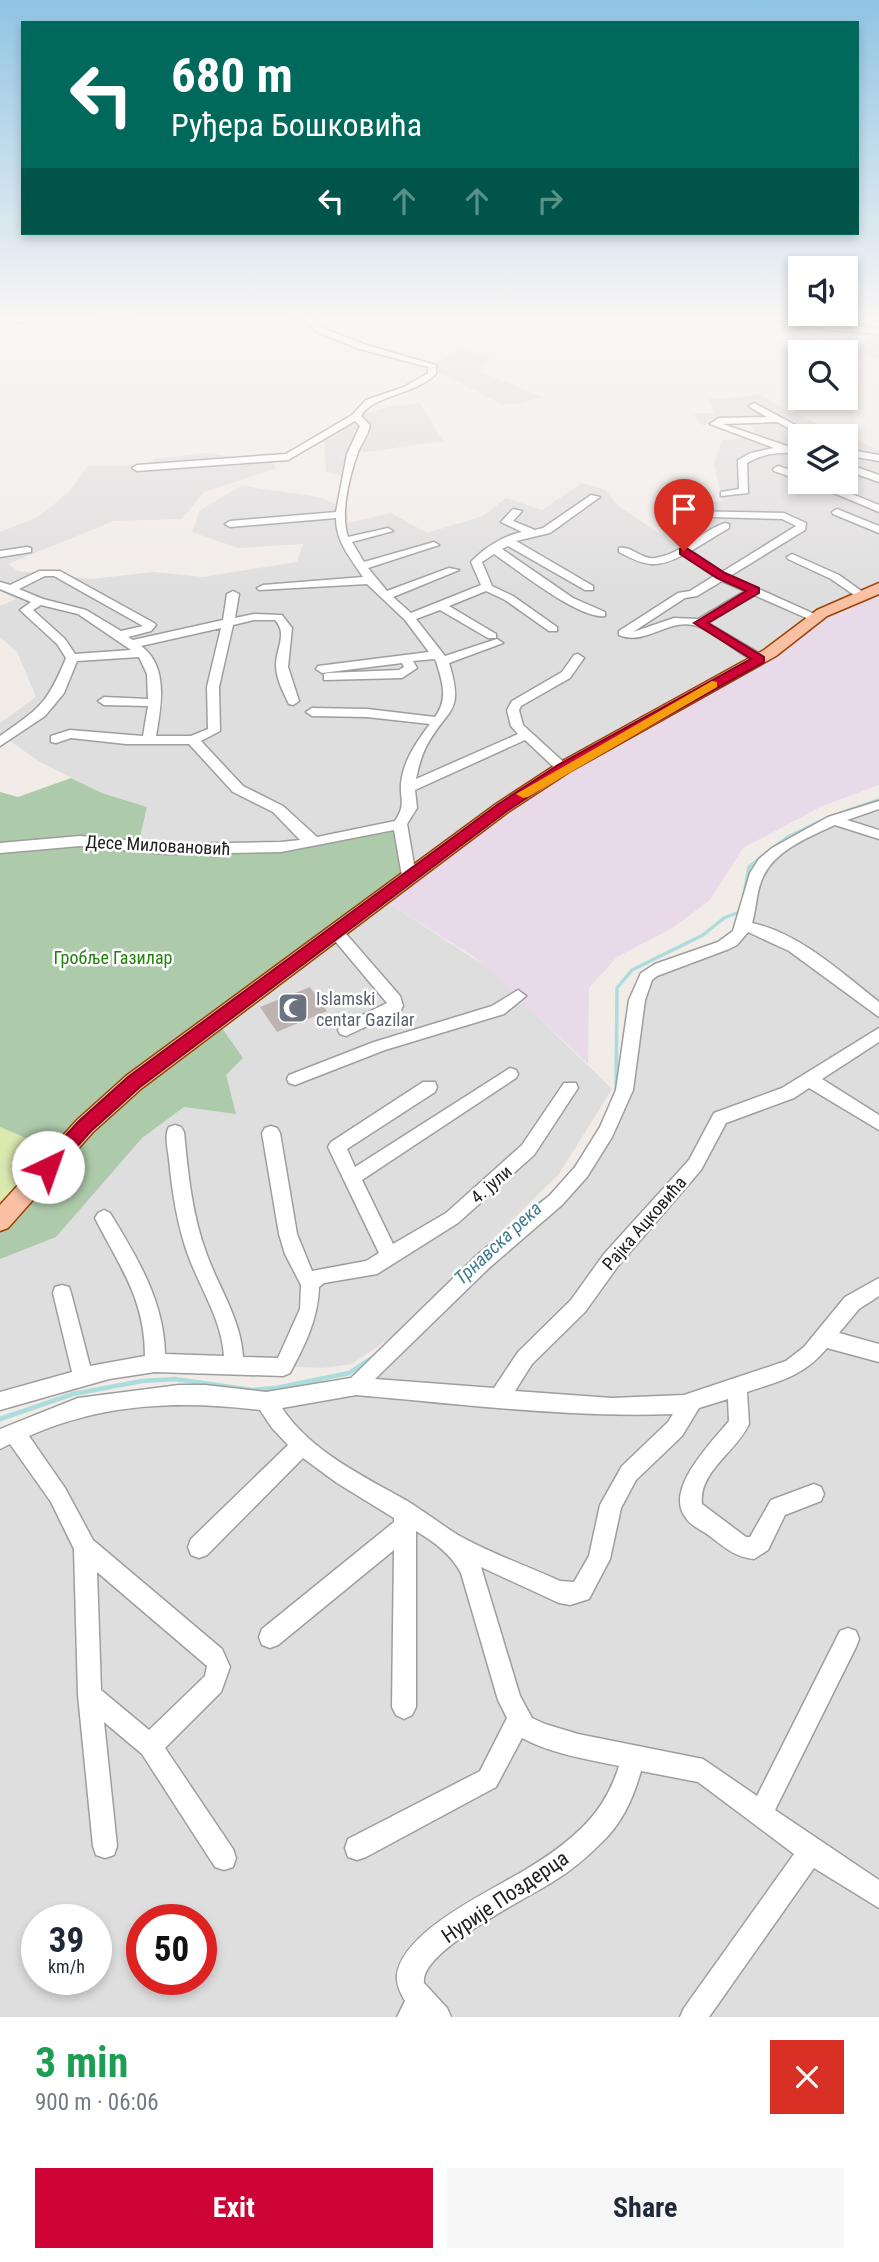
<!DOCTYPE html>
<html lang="en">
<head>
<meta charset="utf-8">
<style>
	body { margin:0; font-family:"Roboto Condensed",sans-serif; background:#f6f6f7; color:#1f2937; height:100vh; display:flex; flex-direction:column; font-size:26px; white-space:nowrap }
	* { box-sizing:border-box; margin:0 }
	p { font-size:23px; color:#747a83 }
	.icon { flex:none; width:38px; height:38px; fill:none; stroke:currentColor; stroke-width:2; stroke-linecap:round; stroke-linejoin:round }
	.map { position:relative; height:2017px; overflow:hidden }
	.panel { display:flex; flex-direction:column; background:#fff; flex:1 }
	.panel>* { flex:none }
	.hud { position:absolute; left:21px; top:21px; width:838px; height:214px; border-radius:0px; box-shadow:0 4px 10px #0003; background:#00695c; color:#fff; overflow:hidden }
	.buttons { position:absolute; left:788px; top:256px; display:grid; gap:14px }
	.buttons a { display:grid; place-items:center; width:70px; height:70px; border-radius:0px; background:#fff; box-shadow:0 4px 10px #0003; font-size:35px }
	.speed { position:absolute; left:21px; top:1904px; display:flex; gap:14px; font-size:35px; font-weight:700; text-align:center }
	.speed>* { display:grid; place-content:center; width:91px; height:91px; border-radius:50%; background:#fff; box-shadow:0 4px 10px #0003; line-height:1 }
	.speed small { font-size:18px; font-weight:400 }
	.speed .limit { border:10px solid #d22; background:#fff; color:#111 }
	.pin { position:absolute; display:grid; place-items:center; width:60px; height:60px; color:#fff; margin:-72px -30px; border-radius:50% 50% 50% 0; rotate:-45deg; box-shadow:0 0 7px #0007 }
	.pin .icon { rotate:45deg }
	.me { position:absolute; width:77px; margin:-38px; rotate:42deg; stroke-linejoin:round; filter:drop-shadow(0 0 5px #0008) }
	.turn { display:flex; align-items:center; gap:24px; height:147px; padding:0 35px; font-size:32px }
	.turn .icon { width:91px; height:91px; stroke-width:2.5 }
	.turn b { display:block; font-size:49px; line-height:60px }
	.lanes { display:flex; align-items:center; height:66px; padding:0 35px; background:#0003; justify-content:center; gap:35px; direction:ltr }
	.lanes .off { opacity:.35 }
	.round { display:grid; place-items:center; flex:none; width:74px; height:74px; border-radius:0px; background:#f6f6f7 }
	.headline { display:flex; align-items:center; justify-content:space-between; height:119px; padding:0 35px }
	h1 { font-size:42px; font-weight:700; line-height:52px; color:#1e9e55 }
	.cta { display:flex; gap:14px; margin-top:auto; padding:14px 35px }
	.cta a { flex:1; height:80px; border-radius:0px; background:#ce0436; color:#fff; font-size:28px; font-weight:700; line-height:80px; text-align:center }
	.cta a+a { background:#f6f6f7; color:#1f2937 }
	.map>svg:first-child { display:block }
	.residential { fill:#dfdede; fill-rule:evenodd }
	.industrial { fill:#e9daea }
	.grass { fill:#dae9b0 }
	.cemetery { fill:#adcaaa }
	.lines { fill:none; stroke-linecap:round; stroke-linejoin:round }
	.stream-far1 { stroke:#aadddc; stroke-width:3.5 }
	.stream { stroke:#aadddc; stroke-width:4.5 }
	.building { fill:#beb3b1 }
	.minor-casing { stroke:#9e9e9e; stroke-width:3 }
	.major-casing { stroke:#9b4303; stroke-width:3 }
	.minor { fill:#fff; fill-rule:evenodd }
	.major { fill:#fac0a4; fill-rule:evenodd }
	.route { fill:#ce0436; stroke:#860323; stroke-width:2 }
	.slow { fill:#f59e0b }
	.labels { text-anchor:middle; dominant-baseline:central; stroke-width:5; stroke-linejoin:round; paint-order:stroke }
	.street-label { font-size:18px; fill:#212121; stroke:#fff }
	.park-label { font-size:18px; fill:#21800e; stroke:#fff }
	.worship-label { font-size:18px; fill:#5b616d; stroke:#fff; text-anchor:start }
	.water-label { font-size:19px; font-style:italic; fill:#427c90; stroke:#fff }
	.near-street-label { font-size:21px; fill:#212121; stroke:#fff }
</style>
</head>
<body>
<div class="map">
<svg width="879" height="2017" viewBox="0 0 879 2017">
	<rect width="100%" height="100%" fill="#f1ece8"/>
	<!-- residential -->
	<path class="residential" d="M756,315H847L854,322L841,328L879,331V358L829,349L836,341L802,334Z
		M460,348L491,357L478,371L543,397L519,404H501L434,370L432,365Z
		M760,395L791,412L879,450V588L815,618L409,876L315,842L138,846L147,807L102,793L40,762L0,734V723L36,697L17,652L0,637V606L16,599L0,591V532L38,517L69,492L88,466L153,465V459L208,453L250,460L269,459L277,468L204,492L182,519L114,521L8,564L18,571L92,579L153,572L203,577L297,562L303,544L238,548L192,532L200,510L241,486L319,497L347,509L348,523L391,513L427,533L483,516L506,498L542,510L582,483L605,490L618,506L663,536V506L723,501L714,464L722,440L758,436L747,421L701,425L694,413H714L709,399ZM800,436H845V481H800Z
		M420,403L443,441L352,454L346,477L326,472L324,437L356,417L390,406Z
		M879,805V2017H0V1441L93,1411L357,1386L566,1190L609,1125L644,980L731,942L754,880L792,842ZM37,1920H96V1979H37ZM142,1920H201V1979H142Z
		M381,898L485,966L612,1089L559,1174L395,1335L352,1364L323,1368L183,1362L0,1401V1221L60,1152Z"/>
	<!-- industrial -->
	<path class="industrial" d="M879,588V785L822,806L743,848L710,900L674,927L617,957L589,988L588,1064L474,957L381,898L502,808L804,626Z"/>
	<!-- grass -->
	<path class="grass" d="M0,1127L60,1152L0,1221Z"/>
	<!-- cemetery -->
	<path class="cemetery" d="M71,778L102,793L147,807L138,846L258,848L400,824L409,876L217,1021L243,1058L226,1075L236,1114L184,1107L142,1138L56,1237L0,1259V1221L59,1152L0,1127V848L129,844C83,833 45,840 0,847V792L18,797Z"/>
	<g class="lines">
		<!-- stream-far1 -->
		<path class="stream-far1" d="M841,813L879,800
			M773,848L788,837L821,821
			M744,895L749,867L767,853
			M616,1089L617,988L632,970L703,935L724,918L739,912"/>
		<!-- stream -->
		<path class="stream" d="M520,1221L543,1201
			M0,1419L73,1394L142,1381L175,1379L252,1390L276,1388L349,1373L373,1357"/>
	</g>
	<!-- building -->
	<path class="building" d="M310,987L327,1011L277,1032L260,1007Z"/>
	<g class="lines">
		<!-- minor casing -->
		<g class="minor-casing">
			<path id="minor" d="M74,315H135L131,318L0,323V317Z
				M271,315H307L325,329L366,345L436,365V374C415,395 373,395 361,416L370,425C368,436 360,445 357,455C349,478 340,514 348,537L388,528L393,531L352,542L364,562L434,542L439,545L368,568L387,591L449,568L459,570L393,597L411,613L481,585L471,562C482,549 505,535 522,532L501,522L513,509L522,511L513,521L535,530L543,528L591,495L600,497L550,533L516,541L593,586V590H585L508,546L502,549L573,598L605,612V616C580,620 516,569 494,554L482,562L492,586L513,596L557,627V631H549L505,600L486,591L449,606L496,634V638H488L440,610L416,619L445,656L497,639L503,643L449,663C465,715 447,707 426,747C421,757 418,769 416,779L518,734L511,726L507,710L512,701L562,672L574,655L578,654L584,658L570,678L521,706L519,710L523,725L570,768L563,772L558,771L525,740L415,790L417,808L407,824L416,876L409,881L402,876L394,830L281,852L167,854L80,846L0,853V843L80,836L167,844L281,842L300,840L273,812L233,792L189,744H126L71,738L56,743L51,742V736L70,730L143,736L148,706L104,705L98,701L104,697L148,699L147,674L139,657L77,661L64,693L45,716L0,746V736C40,708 47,704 66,658L57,644L20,610L31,602L0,589V582L10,585L39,571H60L154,623L156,625L151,631L128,637L133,640L223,620L227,594L233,591L239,594L235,618L254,614L282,615L292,628L288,667L299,701L293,705L289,704C283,692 276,678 276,665C276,648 288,634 275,620H254L233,625L219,687L220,731L201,741L243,786L283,806L317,837L395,821C406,804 400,801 401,784C403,761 417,741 430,724L367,717L312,716L306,712L312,708L367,709L435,717C449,698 442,681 436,661L434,659L413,661L417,668L402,678L324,680V674L328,673L399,670L404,667L402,663L322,673L316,669L318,666L429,652L405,620L367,584L259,590L257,588L263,585L363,577C350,557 336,542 336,518L230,527L225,524L230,521L336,512L347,454L360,426L355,421L288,460L137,471L132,468L137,465L286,454L352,415L366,400L404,387L428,373V367L360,349L319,333L302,319ZM45,576H54L143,626L121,631L86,610L43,599L19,589ZM41,605L78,614L131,650L75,654L65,639L33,610ZM221,628L207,687L208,729L191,736H156C161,707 169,666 141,646Z
				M782,315H794L829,324L879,328V334L828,330Z
				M754,403L816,436H803L777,422L723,424L790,447H800V453C781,452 763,453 747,463L748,493L721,496V492L739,489L738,460L751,453L774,448L710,424L719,418L767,417L751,408L749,406Z
				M845,449L879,455V461L845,455Z
				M845,463L879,475V482L845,470Z
				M778,466L800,473V480L774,471L773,469Z
				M805,481H820L879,505V512Z
				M837,509L879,526V533L833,514L832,512Z
				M681,511L784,513L806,523L805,530L730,576L819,616V620H811L754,595L708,623L764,656L766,659L760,663C736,655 717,630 693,625C666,620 645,646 619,635V631L678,593L690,591L714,576L683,555C656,569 645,566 619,552V548C633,546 641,560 655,558C682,554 701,531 725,523L729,524V528L691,551L722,572L796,526L782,519L677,516V512ZM722,581L745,591L698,619L674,618L633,632L685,598L697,596Z
				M27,547L31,548V552L0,557V551Z
				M792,554L839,575L867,595L857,597L831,579L788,559L787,557Z
				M879,801V809L847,820L879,830V839L835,825C811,836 776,850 764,875C756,889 757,907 752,923C799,933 842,973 879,1002V1017L789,951L748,932L737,945L729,949L657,976L652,980L645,1000L633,1090L612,1137L587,1177L562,1205L489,1268L375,1379L494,1388L518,1352L571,1300L604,1254L689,1160L714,1113L782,1088L879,1028V1042L822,1079L879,1115V1130L809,1088L794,1098L726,1123L701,1170L618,1266L585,1312L532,1364L515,1391L612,1398L684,1395L786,1361L804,1347L845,1297L879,1278V1296L859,1309L839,1333L879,1344V1362L827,1348C804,1376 780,1381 747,1392L749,1424C737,1451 698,1472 702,1504L746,1537H750L771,1500L814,1484L821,1487L824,1494L821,1501L785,1515L768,1550L754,1559C734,1557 723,1546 707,1534C701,1530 690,1525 686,1518C663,1490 712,1442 729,1421L728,1399L699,1408L682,1436L636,1480L621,1508L610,1559L589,1599L570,1605L559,1603L481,1567L520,1696L532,1718L545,1724L578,1734L703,1759L757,1796L840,1631L848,1628L856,1631L859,1639L856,1647L775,1810L879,1880V1908L814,1868L709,2017H680L684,2008L794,1854L698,1782L641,1771C633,1799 622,1824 600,1844C586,1858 571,1871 554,1881C528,1898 419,1951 424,1983L447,2008L451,2017H397L405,2001C401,1994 396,1985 397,1976C401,1932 490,1891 525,1870C542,1860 558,1849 573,1836C596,1816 610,1795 619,1766C586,1759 552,1754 522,1738L496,1787L366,1857L357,1860L348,1857L345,1848L348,1839L480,1771L507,1718L498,1700L461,1573C451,1554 434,1542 416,1531V1707L412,1715L404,1719L396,1715L392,1707L394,1550L278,1645L270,1648L262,1645L259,1637L262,1629L394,1522V1518L337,1483L303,1458L207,1555L199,1558L191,1555L188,1547L191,1539L288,1445L272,1428L260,1410C181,1400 103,1403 29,1436L65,1488L93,1540L222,1649L230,1667L221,1692L165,1748L233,1849L236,1858L233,1867L224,1870L215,1867L142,1754L104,1722L117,1846L114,1855L105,1858L96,1855L93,1846L78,1695L74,1549L51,1502L10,1444L0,1449V1429L78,1398L179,1385H205L266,1392L351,1378L476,1256L550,1195L575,1167L600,1127L616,1090L629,1000L641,973L655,964L718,942L733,931L750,873L759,859L772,848L828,817ZM356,1395C462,1404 567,1418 673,1414L668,1422L622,1466L600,1505L589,1556L574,1582L560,1581C527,1566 490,1553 458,1535C442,1525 425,1512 409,1502C365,1477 311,1452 282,1408ZM97,1572L207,1666L205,1676L149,1730L101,1690Z
				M336,927L341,928L400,996L403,1006L401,1010L346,1036L340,1034L338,1030L340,1026L387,1003L331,936L329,932L331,928Z
				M518,990L526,996L504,1014L385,1050L295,1085L289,1083L287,1079L289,1075L374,1042L492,1006Z
				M510,1068L516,1070L518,1074L516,1078L362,1180L393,1244L446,1213L522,1145L564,1083H576L578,1088L534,1155L458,1223L377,1274L324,1283L319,1287C318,1319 305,1345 290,1373L283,1376L155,1372L109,1379L0,1410V1392L72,1372L53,1293L55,1287L62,1285L69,1287L71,1293L90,1366L145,1356C145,1298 119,1266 95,1218L98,1213L104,1210L110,1213C137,1257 164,1301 165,1354L224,1356C222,1320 200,1288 188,1255C177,1224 172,1191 169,1159C168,1149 164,1136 169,1127L175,1125L181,1127L184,1132C188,1173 192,1216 207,1255C219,1288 241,1320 243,1357L278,1358L300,1309L301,1285L285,1254L279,1234L262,1133L265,1128L271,1126L277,1128L280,1133L297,1234L312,1271L366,1261L379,1253L328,1147L331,1142L423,1082H435L437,1087L435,1092L347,1149L355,1167Z"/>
		</g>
		<!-- major casing -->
		<g class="major-casing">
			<path id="major" d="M879,583V594L827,616L776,656L569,772L508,812L142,1088L93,1132L8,1228L0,1231V1205L77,1120L126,1076L496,804L557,764L764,650L817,610Z"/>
		</g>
		<!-- minor -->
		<use href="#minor" class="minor"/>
		<!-- major -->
		<use href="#major" class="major"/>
	</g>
	<!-- sky -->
	<linearGradient id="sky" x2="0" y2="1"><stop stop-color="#8fc4e3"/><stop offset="0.53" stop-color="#f9f6f5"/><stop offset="1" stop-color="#f9f6f5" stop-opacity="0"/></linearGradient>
	<rect width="879" height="597" fill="url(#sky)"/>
	<!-- route -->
	<path class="route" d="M680,549H688L725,573L759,588V593L708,623L764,657V662L568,771L507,811L140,1087L91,1131L54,1172H41L39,1167L41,1162L79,1121L128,1077L497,805L558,765L751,659L694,623L746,591L717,578L680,554Z"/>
	<!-- slow -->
	<path class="slow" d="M712,681L717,682V687L528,797L523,798L516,794Z"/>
	<!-- icons -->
	<defs>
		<g id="mosque-square" transform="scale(1.575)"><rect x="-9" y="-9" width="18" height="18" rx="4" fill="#6b7280" stroke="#fff"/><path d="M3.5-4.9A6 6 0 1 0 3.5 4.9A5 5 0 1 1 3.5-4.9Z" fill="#fff"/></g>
	</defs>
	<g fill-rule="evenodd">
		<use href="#mosque-square" x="293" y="1008"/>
	</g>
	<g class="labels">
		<!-- street labels -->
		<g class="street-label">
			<text transform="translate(158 845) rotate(3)">Десе Миловановић</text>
			<text transform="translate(491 1184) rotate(-41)">4. јули</text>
			<text transform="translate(644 1223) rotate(-49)">Рајка Ацковића</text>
		</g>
		<!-- park labels -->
		<g class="park-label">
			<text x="113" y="957">Гробље Газилар</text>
		</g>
		<!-- worship labels -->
		<g class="worship-label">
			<text x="316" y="998">Islamski<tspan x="316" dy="21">centar Gazilar</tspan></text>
		</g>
		<!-- water labels -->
		<g class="water-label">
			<text transform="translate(498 1243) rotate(-43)">Трнавска река</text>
		</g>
		<!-- near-street labels -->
		<g class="near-street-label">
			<text transform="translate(505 1897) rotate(-34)">Нурије Поздерца</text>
		</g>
	</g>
</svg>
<div class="buttons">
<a><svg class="icon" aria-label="sound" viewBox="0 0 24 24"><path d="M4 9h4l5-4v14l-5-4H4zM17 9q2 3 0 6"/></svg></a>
<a><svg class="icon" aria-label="search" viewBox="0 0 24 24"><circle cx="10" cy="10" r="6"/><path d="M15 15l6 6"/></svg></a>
<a><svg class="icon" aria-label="layers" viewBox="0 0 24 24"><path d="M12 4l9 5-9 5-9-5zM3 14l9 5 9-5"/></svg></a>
</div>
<div class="speed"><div>39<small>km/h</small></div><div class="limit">50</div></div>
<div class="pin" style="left:684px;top:551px;background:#d93025"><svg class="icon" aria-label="arrive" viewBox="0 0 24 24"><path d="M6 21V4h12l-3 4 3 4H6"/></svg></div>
<svg class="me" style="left:48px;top:1167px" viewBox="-20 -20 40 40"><circle r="19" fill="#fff"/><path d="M0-13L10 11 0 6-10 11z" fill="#ce0436"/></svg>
<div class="hud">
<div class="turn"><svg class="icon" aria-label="left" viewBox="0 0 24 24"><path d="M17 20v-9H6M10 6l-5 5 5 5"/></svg><div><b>680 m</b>Руђера Бошковића</div></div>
<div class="lanes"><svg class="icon" aria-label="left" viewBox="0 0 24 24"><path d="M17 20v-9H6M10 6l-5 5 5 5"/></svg><svg class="icon off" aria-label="ahead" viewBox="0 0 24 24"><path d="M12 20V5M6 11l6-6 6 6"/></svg><svg class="icon off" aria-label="ahead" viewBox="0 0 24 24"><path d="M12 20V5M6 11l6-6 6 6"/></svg><svg class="icon off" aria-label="right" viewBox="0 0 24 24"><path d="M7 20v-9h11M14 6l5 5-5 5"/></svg></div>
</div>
</div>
<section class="panel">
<div class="headline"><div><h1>3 min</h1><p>900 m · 06:06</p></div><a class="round" style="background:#d93025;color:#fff"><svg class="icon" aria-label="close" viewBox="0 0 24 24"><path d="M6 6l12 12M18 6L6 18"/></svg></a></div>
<div class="cta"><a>Exit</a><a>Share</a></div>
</section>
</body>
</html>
